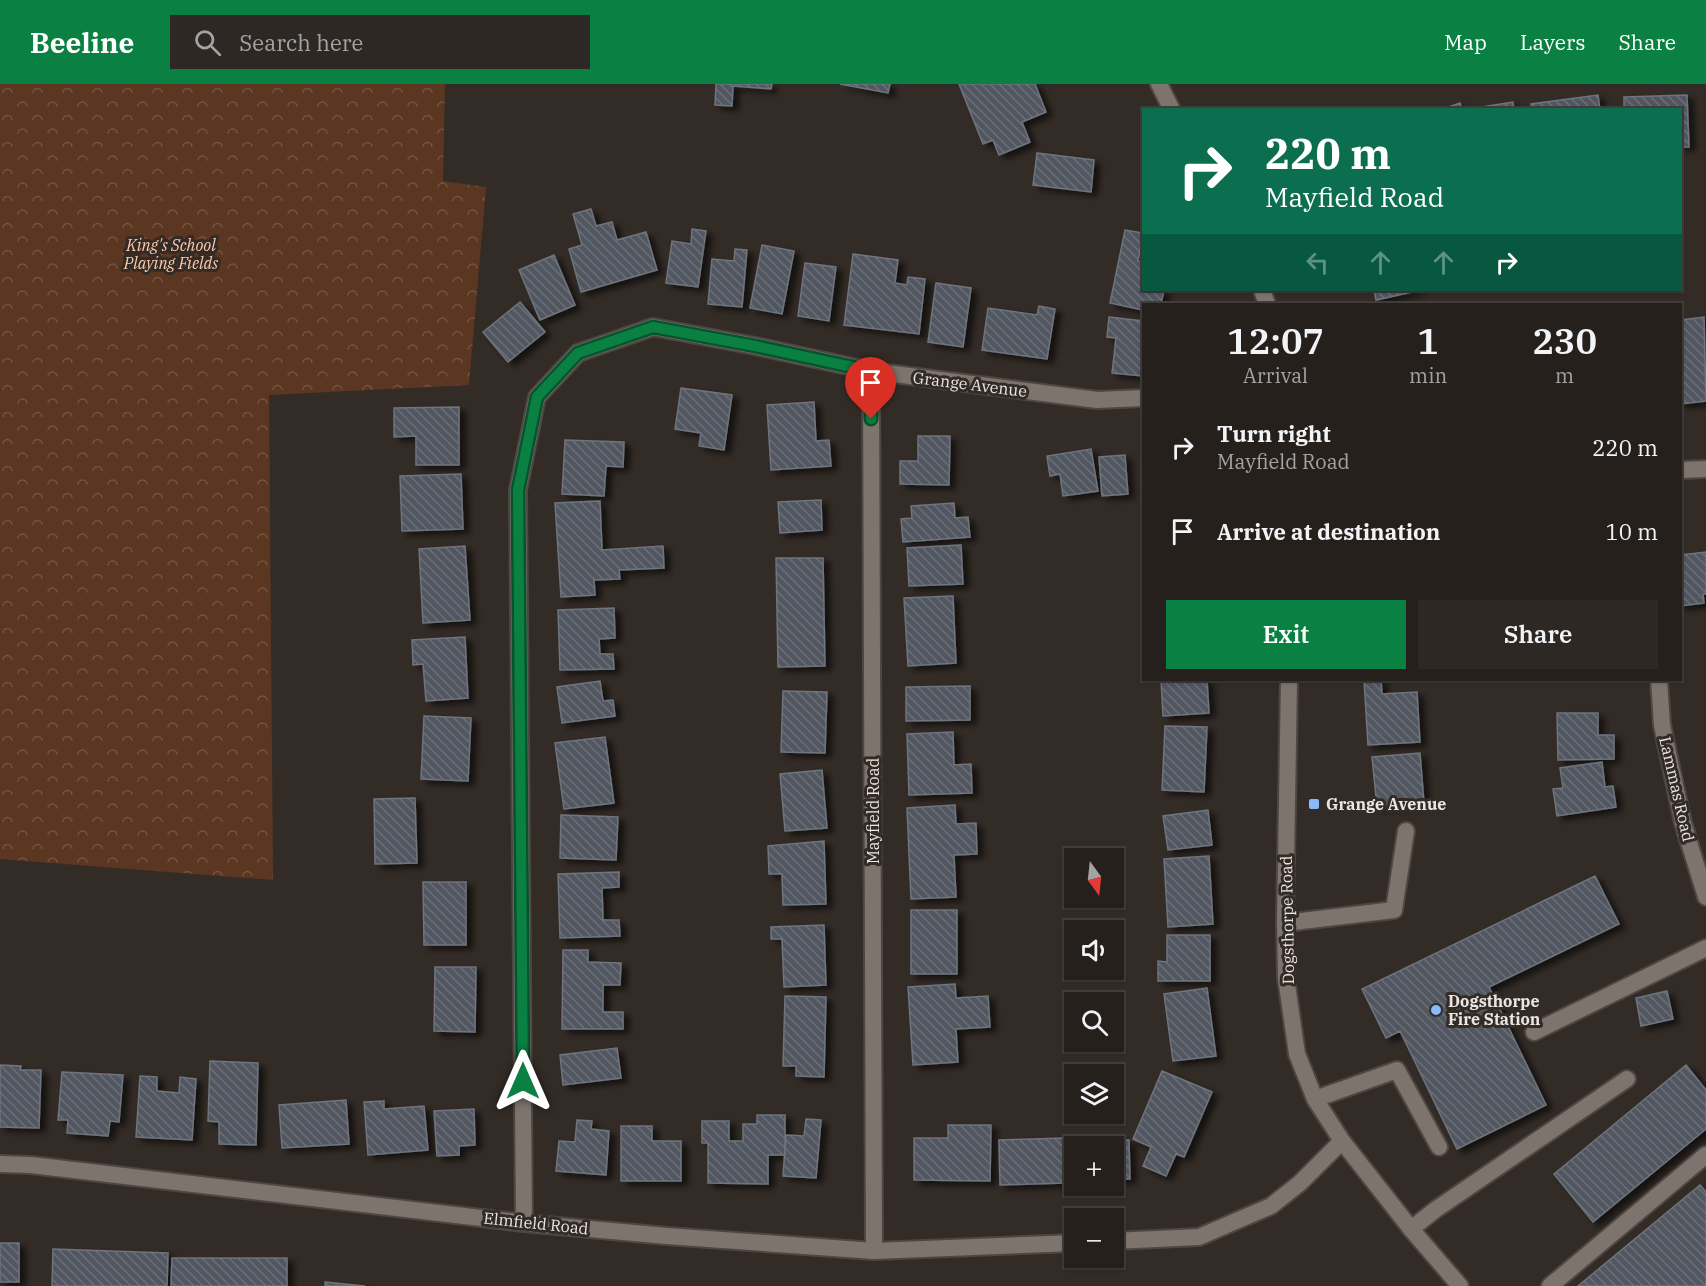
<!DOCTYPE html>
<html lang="en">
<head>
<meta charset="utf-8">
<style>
	body { margin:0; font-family:"IBM Plex Serif",serif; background:#2e2825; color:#f1f3f6; height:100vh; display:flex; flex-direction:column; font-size:22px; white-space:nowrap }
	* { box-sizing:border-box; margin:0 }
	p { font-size:20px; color:#a4a3a3 }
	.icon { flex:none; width:33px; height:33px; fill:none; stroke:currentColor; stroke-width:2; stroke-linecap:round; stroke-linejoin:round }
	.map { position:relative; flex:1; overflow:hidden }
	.drawer { position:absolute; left:1142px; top:219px; width:540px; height:378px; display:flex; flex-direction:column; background:#26201c; border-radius:0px; box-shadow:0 2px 4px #0004,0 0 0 2px #423e3b }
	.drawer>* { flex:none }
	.top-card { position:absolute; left:1142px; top:24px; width:540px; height:183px; border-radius:0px; box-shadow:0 2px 4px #0004,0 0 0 2px #423e3b; background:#0b6e4f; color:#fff; overflow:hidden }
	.needle { width:39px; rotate:165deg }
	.controls { position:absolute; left:1064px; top:764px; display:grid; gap:12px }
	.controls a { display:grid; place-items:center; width:60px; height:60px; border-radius:0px; background:#26201c; box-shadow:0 2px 4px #0004,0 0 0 2px #423e3b; font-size:30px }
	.pin { position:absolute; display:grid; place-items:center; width:51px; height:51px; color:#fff; margin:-62px -26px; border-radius:50% 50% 50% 0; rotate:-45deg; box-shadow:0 0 6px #0007 }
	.pin .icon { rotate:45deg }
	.me { position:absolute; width:66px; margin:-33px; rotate:0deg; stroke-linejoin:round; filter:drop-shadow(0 0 4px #0008) }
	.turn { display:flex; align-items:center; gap:21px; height:126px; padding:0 24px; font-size:27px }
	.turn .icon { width:78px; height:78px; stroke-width:2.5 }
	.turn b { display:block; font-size:42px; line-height:51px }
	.lanes { display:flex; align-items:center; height:57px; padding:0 24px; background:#0003; justify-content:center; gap:30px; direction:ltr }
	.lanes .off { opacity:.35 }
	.eta { display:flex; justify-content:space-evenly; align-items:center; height:102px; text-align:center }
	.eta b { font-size:36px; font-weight:600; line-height:42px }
	.action { display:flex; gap:12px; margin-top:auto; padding:12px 24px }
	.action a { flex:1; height:69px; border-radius:0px; background:#0b8043; color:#fff; font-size:24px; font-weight:600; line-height:69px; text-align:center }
	.action a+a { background:#2e2825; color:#f1f3f6 }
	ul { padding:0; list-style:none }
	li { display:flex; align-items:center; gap:18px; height:84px; padding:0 24px }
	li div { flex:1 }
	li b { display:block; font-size:22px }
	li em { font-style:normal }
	header { display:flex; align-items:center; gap:36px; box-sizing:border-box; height:84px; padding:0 30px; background:#0b8043; color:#fff }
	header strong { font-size:28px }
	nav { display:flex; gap:33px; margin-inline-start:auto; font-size:21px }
	.search { width:420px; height:54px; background:#2e2825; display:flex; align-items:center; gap:15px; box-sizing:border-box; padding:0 21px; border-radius:0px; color:#a4a3a3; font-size:22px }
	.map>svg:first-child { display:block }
	.park { fill:url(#park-crowns) }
	.building { fill:url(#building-back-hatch); stroke:#6e747d; stroke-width:1.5; filter:url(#shadow) }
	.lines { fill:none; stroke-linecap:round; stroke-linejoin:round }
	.service-casing { stroke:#4d4642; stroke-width:20 }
	.minor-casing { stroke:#4d4642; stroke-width:20 }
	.tertiary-casing { stroke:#4d4642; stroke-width:20 }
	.service { stroke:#7e746e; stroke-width:16 }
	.minor { stroke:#7e746e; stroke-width:16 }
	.tertiary { stroke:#7e746e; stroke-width:16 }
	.route-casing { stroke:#07532c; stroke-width:15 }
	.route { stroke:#0b8043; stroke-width:10 }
	.poi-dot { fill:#89bafc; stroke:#332b26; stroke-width:2 }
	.labels { text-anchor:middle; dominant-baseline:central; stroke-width:6; stroke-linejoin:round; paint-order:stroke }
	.park-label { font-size:16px; font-style:italic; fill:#fec9a9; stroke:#332b26 }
	.street-label { font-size:16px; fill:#ece6e3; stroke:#332b26 }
	.poi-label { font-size:16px; font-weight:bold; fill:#ece6e3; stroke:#332b26; text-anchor:start }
</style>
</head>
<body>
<header>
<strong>Beeline</strong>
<div class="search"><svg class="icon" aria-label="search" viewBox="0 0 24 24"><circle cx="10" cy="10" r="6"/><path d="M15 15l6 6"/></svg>Search here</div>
<nav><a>Map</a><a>Layers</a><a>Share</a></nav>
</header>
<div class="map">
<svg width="1706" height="1202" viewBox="0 0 1706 1202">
	<defs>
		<pattern id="park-crowns" width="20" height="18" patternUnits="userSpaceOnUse" patternTransform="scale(1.5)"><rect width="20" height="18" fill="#5b3721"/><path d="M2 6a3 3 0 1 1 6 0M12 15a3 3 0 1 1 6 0" fill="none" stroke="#735441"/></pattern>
		<pattern id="building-back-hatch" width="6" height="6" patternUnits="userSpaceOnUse" patternTransform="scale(1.5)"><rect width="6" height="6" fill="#515760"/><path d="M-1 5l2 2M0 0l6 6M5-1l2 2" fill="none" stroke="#6a6f77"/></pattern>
		<filter id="shadow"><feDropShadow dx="6" dy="4" stdDeviation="3" flood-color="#0009"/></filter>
	</defs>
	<rect width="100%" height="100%" fill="#332b26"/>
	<!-- park -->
	<path class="park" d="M0,0H445L443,97L486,103L469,301L269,311L273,796L0,775Z"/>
	<!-- building -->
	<path class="building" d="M716,0H772L771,5L733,2L732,22L715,21Z
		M840,0H890L888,9Z
		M959,0H1035L1046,28L1022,38L1030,58L999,71L993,56L983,60Z
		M1598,11L1600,26H1532L1531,20Z
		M1687,11L1689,63H1680V26H1624V13Z
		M1513,18L1514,26H1482V23Z
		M1460,19L1462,26H1440Z
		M1037,69L1094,76L1091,108L1033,101Z
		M591,125L596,142L612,138L617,156L646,148L657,186L581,208L569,165L582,161L573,130Z
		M692,145L706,147L698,203L666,199L672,157L691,160Z
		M1125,146L1143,149L1138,177L1143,178V206H1164L1161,220H1143V226L1110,219Z
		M762,161L794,167L782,230L750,224Z
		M735,165L747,166L742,223L708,220L712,175L734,177Z
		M853,170L898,176L895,199L907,201L908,193L925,195L919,250L844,241Z
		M554,171L575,221L540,236L519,186Z
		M805,179L836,183L829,237L798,232Z
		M936,199L971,204L963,263L928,258Z
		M1374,206H1421L1376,216Z
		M520,218L545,248L508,278L483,248Z
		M1039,222L1055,225L1047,275L982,266L988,224L1037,231Z
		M1109,233L1143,237V292L1112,289L1116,254L1107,253Z
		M1704,233L1706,317L1680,320L1681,236Z
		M681,304L732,311L724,366L699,362L701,349L675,345Z
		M814,318L816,357L829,356L831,382L771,386L767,321Z
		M459,323V381H416V352L394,353V324Z
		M918,352H950L949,401L900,400V377H918Z
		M565,356L624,358L623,383L606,382L604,412L562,410Z
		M1091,365L1098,407L1063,412L1060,390L1050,392L1047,372Z
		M1125,371L1128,410L1102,412L1099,373Z
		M461,390L463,445L402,447L400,392Z
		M821,416L822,446L780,449L778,418Z
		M600,417L602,466L663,462L664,484L619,486L620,495L594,496L595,511L561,513L555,419Z
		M954,419L955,434L968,433L970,453L903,458L901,435L912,434L911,422Z
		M961,461L963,500L909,502L907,464Z
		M465,462L470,536L423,539L419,465Z
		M1706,468V510H1703L1704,519L1680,522V471Z
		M776,474H823L825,582L778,583Z
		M953,512L956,579L908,582L904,514Z
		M614,524L615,554L599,555L600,570H613L614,585L560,586L558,526Z
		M465,553L468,614L426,617L423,580L413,581L412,556Z
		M1161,596H1207L1209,629L1163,632Z
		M1364,596H1381L1382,610L1417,608L1420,658L1368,661Z
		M600,597L603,617L613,616L615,632L562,639L557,603Z
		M970,602V636L906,637V603Z
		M783,607L827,608L825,669L781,668Z
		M1557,629H1598V651H1614V675L1558,676Z
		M424,632L471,634L468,697L421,695Z
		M1165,642L1207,643L1204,708L1162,706Z
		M953,648L954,681L971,680L972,709L909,711L907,650Z
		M605,653L614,719L564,725L555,659Z
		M1420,669L1424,719L1377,723L1372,673Z
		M1602,678L1605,703L1613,702L1616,723L1557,732L1553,705L1563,704L1560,684Z
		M822,686L827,744L785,747L780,690Z
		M415,714L417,779L375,780L374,715Z
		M955,721L956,740L976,739L977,770L954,771L956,813L911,815L907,724Z
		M1208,726L1212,761L1168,766L1163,732Z
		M561,731L618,733L616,776L560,774Z
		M824,757L826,820L783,821L782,790H769L768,762Z
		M1209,772L1213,840L1168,843L1164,775Z
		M619,788V803L602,804L603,836H619L620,852L560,854L558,790Z
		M1595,792L1619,840L1489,903L1546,1021L1457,1065L1400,947L1386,954L1362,905Z
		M423,798H466V861H424Z
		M911,826H957V890H911Z
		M824,841L826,901L784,903L782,855H771V843Z
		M1167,851H1210V897H1158V877L1167,878Z
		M563,866H588V878L621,879L620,901H603V928H623V945H562Z
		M435,883H476L475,948L434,947Z
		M955,900L956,914L988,912L990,943L956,945L958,978L913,981L908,903Z
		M1207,904L1216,972L1173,977L1164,910Z
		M1667,907L1673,935L1641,942L1636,914Z
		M785,912L826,913L824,993L796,992V982H783Z
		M617,964L621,994L563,1001L560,971Z
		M210,977L258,979L256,1061L219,1060V1038L208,1037Z
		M0,981L21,982L20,986H41L39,1044L0,1043Z
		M1686,981L1706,1006V1045L1593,1138L1554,1090Z
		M1162,987L1212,1008L1184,1073L1176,1070L1166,1092L1143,1082L1151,1063L1133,1055Z
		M62,988L123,991L119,1038L110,1037L108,1052L67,1049L68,1036H58Z
		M140,992L157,993V1007L179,1009L180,993L196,995L192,1056L136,1053Z
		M346,1016L349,1060L282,1064L279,1021Z
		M384,1017V1025L424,1022L428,1066L368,1071L364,1018Z
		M474,1025L475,1061L459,1062V1071L437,1072L434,1027Z
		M757,1031H785V1071H768V1100L708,1099V1059H702V1037H729V1057H743V1040H757Z
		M806,1035L821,1036L816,1094L783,1092L786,1051L804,1052Z
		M577,1036L592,1037L591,1045L609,1047L606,1091L556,1087L559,1057L575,1058Z
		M948,1041H991L990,1097L914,1096V1054H948Z
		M621,1042H652V1057H681V1097H621Z
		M1064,1054L1065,1099L1000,1101L999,1056Z
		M1129,1056L1130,1095L1113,1096V1062H1074L1073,1096V1057Z
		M1700,1101L1706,1108V1202H1578Z
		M0,1159H19V1198H0Z
		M53,1165L168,1169L167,1202H52Z
		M172,1174H287V1202H171Z
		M325,1198L365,1202H325Z"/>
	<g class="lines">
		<!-- service casing -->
		<g class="service-casing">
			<path id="service" d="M1285,839L1394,826L1406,747
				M1534,948L1706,864
				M1315,1015L1397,986L1439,1063
				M1411,1145L1435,1126L1627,995
				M1550,1202L1706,1071"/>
		</g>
		<!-- minor casing -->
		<g class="minor-casing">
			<path id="minor" d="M871,287L874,1167
				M1680,386L1706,385
				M1659,596L1662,641L1683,739L1706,813
				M524,1139L518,406L537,313L578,269L653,243L755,262L871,287L1097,316L1143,314"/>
		</g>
		<!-- tertiary casing -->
		<g class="tertiary-casing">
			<path id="tertiary" d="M1159,0L1172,26
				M1262,206L1267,220
				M1289,596L1285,839L1286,894L1297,970L1315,1015L1342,1057L1411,1145L1460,1202
				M0,1080L31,1081L524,1139L667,1152L874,1167L1074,1159
				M1113,1157L1199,1153L1243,1134L1271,1122L1300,1099L1342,1057"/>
		</g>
		<!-- service -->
		<use href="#service" class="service"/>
		<!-- minor -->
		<use href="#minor" class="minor"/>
		<!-- tertiary -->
		<use href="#tertiary" class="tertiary"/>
	</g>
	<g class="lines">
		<!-- route casing -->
		<g class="route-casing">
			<path id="route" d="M523,997L518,406L537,313L578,269L653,243L755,262L871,287V335"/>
		</g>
		<!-- route -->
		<use href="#route" class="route"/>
	</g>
	<!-- markers -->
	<g class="poi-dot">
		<rect x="1308" y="714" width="12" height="12" rx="3"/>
		<circle cx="1436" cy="926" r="6"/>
	</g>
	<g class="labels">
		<!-- park labels -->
		<g class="park-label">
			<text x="171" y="161">King's School<tspan x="171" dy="18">Playing Fields</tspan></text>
		</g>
		<!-- street labels -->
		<g class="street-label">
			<text transform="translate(970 300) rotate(7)">Grange Avenue</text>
			<text transform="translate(1677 705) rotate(77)">Lammas Road</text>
			<text transform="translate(873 727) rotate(-90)">Mayfield Road</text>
			<text transform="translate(1287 836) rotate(-91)">Dogsthorpe Road</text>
			<text transform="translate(536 1139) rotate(6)">Elmfield Road</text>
		</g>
		<!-- poi labels -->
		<g class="poi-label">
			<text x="1326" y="720">Grange Avenue</text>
			<text x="1448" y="917">Dogsthorpe<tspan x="1448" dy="18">Fire Station</tspan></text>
		</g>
	</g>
</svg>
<div class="controls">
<a><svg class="needle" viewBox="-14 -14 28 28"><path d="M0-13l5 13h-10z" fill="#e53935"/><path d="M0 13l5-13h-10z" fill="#a4a3a3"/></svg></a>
<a><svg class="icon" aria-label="sound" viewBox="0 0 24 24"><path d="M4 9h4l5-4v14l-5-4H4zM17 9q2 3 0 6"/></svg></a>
<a><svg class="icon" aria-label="search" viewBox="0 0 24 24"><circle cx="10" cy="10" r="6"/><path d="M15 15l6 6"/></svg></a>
<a><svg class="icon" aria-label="layers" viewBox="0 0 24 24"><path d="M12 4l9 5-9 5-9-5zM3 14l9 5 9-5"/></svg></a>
<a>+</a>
<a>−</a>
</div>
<div class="pin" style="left:871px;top:335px;background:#d93025"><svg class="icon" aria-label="arrive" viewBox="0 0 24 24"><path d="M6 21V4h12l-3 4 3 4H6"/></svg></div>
<svg class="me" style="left:523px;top:997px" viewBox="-20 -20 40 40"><path d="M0-17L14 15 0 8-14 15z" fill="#0b8043" stroke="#fff" stroke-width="4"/></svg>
<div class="top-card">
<div class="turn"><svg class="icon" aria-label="right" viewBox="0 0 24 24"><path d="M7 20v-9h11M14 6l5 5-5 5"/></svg><div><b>220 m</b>Mayfield Road</div></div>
<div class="lanes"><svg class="icon off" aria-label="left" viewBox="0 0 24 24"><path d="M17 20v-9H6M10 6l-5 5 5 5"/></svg><svg class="icon off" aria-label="ahead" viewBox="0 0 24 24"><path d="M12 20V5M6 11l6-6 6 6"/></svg><svg class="icon off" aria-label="ahead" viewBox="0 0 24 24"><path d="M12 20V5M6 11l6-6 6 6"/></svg><svg class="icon" aria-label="right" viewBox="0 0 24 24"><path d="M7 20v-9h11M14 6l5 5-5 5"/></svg></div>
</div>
<section class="drawer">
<div class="eta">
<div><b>12:07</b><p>Arrival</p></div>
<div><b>1</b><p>min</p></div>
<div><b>230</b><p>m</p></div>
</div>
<ul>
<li><svg class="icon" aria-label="right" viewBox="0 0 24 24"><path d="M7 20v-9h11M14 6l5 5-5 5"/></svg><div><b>Turn right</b><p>Mayfield Road</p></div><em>220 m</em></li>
<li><svg class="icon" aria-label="arrive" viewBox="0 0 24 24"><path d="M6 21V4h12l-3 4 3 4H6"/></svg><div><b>Arrive at destination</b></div><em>10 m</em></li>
</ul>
<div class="action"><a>Exit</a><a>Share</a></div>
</section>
</div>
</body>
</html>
